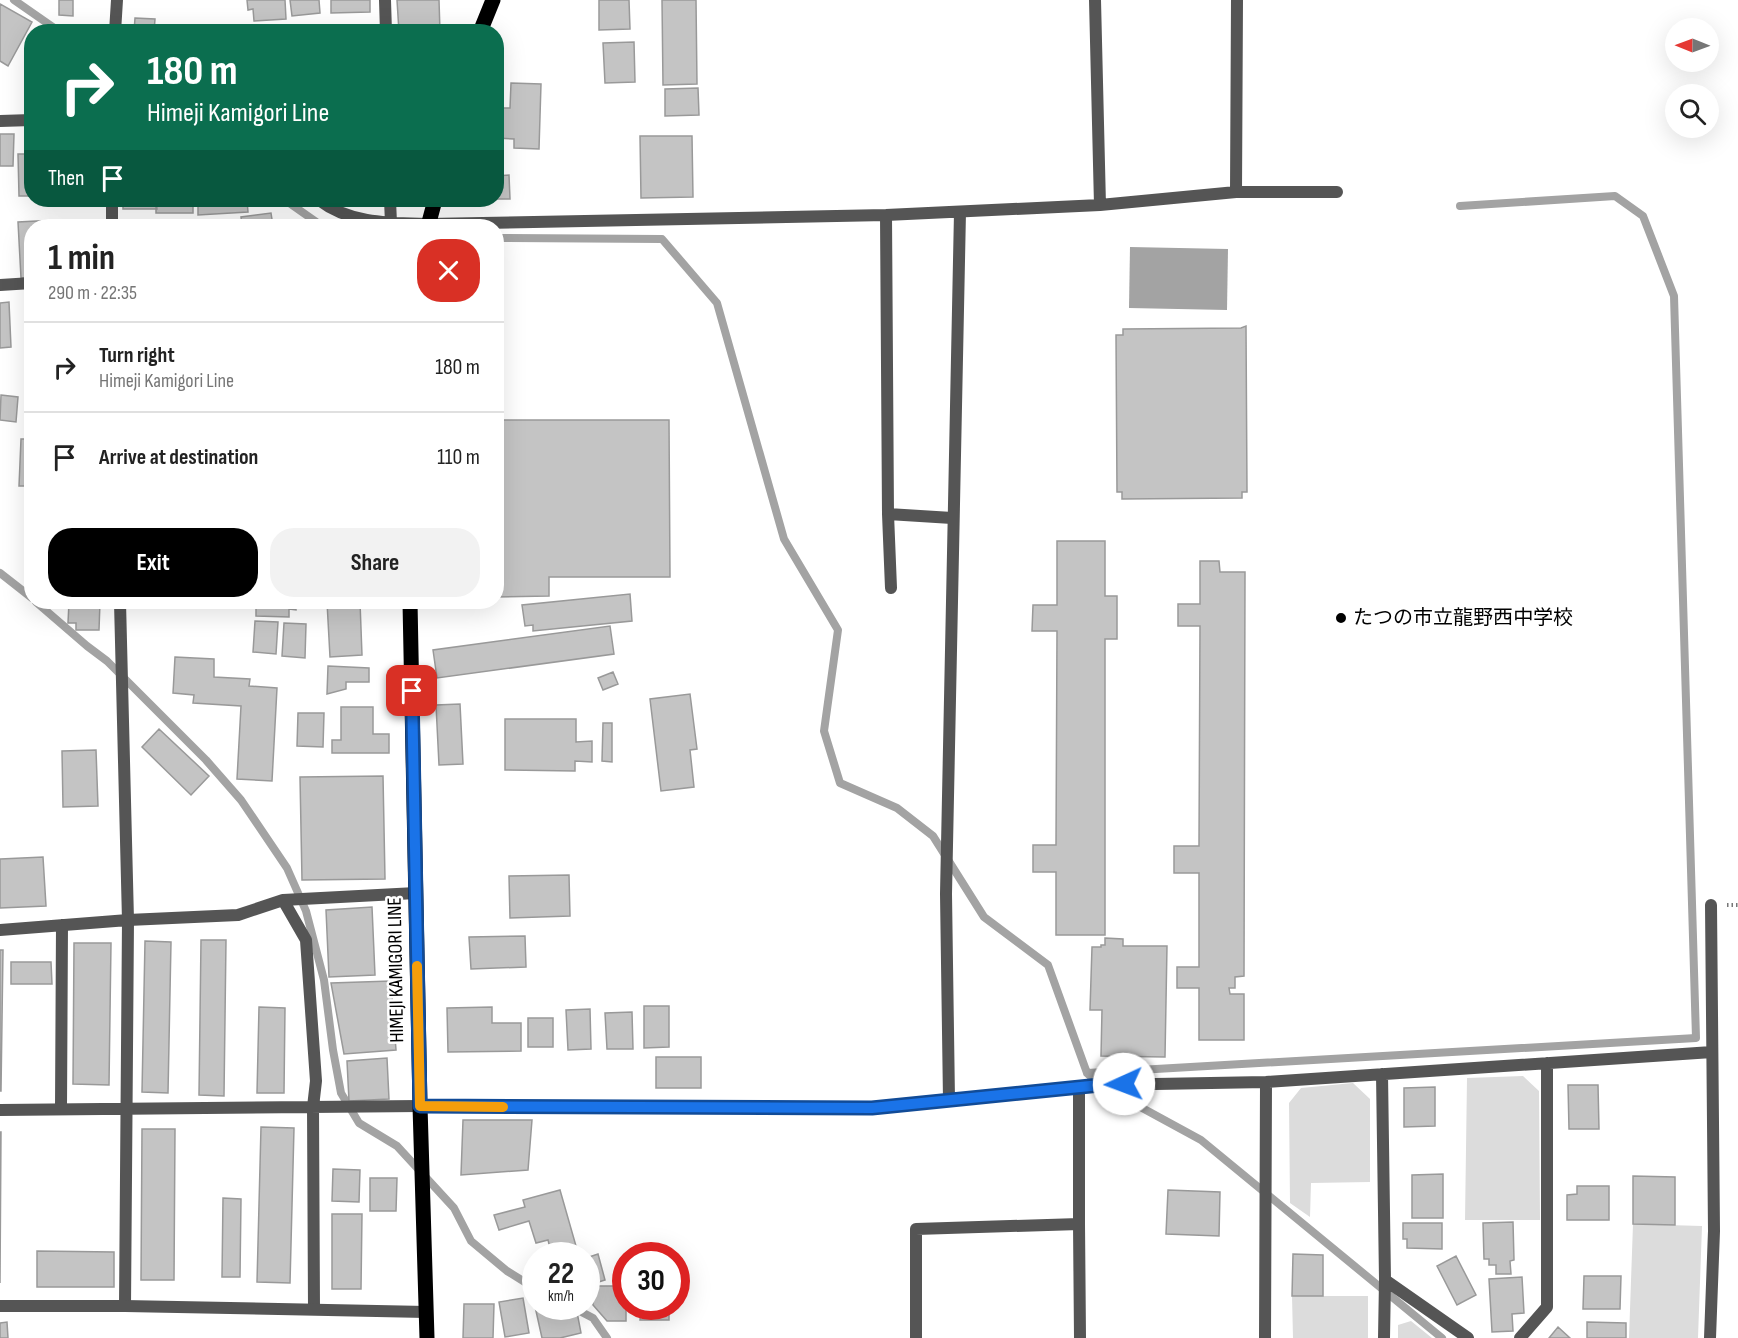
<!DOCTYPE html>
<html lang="en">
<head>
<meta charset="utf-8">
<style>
	body { margin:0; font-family:"Sofia Sans Condensed","Noto Sans JP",sans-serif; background:#f2f2f2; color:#222; height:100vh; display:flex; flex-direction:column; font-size:22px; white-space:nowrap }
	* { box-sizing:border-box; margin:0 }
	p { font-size:20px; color:#767676 }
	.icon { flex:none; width:33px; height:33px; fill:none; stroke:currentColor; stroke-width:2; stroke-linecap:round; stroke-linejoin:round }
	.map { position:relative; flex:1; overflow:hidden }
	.sheet { position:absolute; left:24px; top:219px; width:480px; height:390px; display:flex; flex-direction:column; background:#fff; border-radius:24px; box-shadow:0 6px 24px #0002 }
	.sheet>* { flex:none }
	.hud { position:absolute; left:24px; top:24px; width:480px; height:183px; border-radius:24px; box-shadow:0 6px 24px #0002; background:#0b6e4f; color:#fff; overflow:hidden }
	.needle { width:39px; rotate:271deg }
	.controls { position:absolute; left:1665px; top:18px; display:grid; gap:12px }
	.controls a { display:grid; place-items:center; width:54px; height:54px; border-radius:50%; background:#fff; box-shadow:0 6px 24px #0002; font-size:30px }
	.speed { position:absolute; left:522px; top:1242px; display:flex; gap:12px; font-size:30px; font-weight:700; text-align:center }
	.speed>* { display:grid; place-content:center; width:78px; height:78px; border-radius:50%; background:#fff; box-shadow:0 6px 24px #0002; line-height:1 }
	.speed small { font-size:15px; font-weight:400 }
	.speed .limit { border:9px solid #d22; background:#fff; color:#111 }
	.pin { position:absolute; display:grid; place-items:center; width:51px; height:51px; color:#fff; margin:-26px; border-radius:12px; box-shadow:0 3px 9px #0006 }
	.me { position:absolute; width:66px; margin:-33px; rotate:268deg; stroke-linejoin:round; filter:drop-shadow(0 0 4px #0008) }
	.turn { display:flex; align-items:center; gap:21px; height:126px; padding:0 24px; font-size:27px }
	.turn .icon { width:78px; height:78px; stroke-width:2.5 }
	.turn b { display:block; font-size:42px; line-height:51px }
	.then { display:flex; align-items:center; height:57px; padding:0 24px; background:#0003; gap:12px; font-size:22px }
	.round { display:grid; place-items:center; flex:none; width:63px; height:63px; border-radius:24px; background:#f2f2f2 }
	.head { display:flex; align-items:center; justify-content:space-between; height:102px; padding:0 24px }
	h1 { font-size:36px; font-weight:700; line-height:45px }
	.button { display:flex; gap:12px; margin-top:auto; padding:12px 24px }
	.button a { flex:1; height:69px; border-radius:24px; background:#000; color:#fff; font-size:24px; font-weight:700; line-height:69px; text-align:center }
	.button a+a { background:#f2f2f2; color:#222 }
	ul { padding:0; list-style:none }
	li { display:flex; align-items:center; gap:18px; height:90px; padding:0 24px; border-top:2px solid #e0e0e0 }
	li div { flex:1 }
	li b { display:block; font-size:22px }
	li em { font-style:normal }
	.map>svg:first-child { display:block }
	.green { fill:#dcdcdc }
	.water { fill:#a3a3a3 }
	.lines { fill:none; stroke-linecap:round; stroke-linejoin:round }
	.stream { stroke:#a3a3a3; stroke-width:8 }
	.building { fill:#c4c4c4; stroke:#999; stroke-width:1.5 }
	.path { stroke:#777; stroke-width:4; stroke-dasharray:1.5 3; stroke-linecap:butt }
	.minor { stroke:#555; stroke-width:12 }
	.tertiary { stroke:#555; stroke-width:12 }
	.primary { stroke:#000; stroke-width:15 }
	.route-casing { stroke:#114b97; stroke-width:15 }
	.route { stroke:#1a73e8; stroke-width:10 }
	.slow { stroke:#f59e0b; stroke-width:10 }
	.poi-dot { fill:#000; stroke:#fff; stroke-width:2 }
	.labels { text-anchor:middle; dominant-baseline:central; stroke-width:5; stroke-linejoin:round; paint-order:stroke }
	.poi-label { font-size:20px; fill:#000; stroke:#fff; text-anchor:start }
	.street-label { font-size:20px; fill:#000; stroke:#fff }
</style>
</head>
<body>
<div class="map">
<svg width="1738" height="1338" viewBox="0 0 1738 1338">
	<rect width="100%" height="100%" fill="#fff"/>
	<!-- green -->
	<path class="green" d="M1523,1076L1539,1091L1540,1220H1465L1467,1078Z
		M1353,1083L1370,1099V1182L1311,1183L1310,1217L1290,1203L1289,1103L1301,1088Z
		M1633,1224L1702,1226L1698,1338H1629Z
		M1292,1296H1368V1338H1293Z
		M1411,1321L1432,1338H1398V1325Z"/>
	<!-- water -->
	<path class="water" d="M1130,247L1228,249L1227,310L1129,308Z"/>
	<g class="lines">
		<!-- stream -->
		<path class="stream" d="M14,0L60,32
			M285,200L322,226
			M496,238L662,239L717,303L784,539L838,630L824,731L840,783L897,808L933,836L984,917L1048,965L1087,1073L1100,1085L1201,1140L1442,1338
			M0,573L32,598
			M36,602L87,646L107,661L206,760L241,800L287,868L306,911L324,980L333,1050L341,1093L359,1123L397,1146L454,1208L471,1241L507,1271L536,1289
			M1087,1073L1696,1038L1674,296L1643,216L1615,196L1460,206
			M570,1306L593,1318L607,1338"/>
	</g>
	<!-- building -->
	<path class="building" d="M59,0H73V16L59,15Z
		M247,0H285L286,19L254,21L253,9L248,10Z
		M290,0H319L320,13L292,16Z
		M331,0H370V12L331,13Z
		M397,0H439L440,32H399Z
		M599,0H629L630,29L599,30Z
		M662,0H696L697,84L663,85Z
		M0,4L32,22L8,66L0,61Z
		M135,18L155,19L154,32H134Z
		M26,42H32V98H26Z
		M634,42L635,82L605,83L603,43Z
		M511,83L541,84L539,149L514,148V139L496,138V108H510Z
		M698,88L699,115L665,116V89Z
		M0,134H14L13,166H0Z
		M640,136H692L693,197L641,198Z
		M18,154H32V196H19Z
		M509,175L510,199H496V176Z
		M62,200H85V206H63Z
		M123,200H156L157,209H123Z
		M156,200H193V213H156Z
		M198,200H247L248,212L198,215Z
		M271,213L273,226H242L241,217Z
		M56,220L57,226H32V277L21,278L18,222Z
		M223,221V226H195V222Z
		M9,302L11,347L0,348V303Z
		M1246,326L1247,492H1242V498L1122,499V492H1117L1116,335H1123V329L1241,328Z
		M1,395L18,397L16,422L0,420Z
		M496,420H669L670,577H549V596L496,597Z
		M26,430H32V486H19L21,439H26Z
		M1057,541H1105V596H1117V639H1105V935H1056V872H1033V845H1056L1057,631H1032L1033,605H1057Z
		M1200,561H1219L1220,572H1245L1244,976L1235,977V988H1229L1230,994H1244V1040H1199V988H1177V967H1199V873H1174V846H1199L1200,626H1178V604H1200Z
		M630,594L632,621L533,631V625L525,626L522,605Z
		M69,602H100L99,630H76V623H68Z
		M256,602H296V610L289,609V617L256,616Z
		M327,602H360L362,655L330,657Z
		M255,621L278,622L276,654L253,652Z
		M284,623L306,624L305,658L282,656Z
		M610,626L614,654L437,678L433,650Z
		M175,657L214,659V677L250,679L249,686L277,688L272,781L237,779L241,706L193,703L194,695L173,693Z
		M328,666L369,668V682H346V689L327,694Z
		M613,672L618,684L603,690L598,678Z
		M690,694L697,749L690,750L694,787L661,791L650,699Z
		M460,704L463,764L439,765L436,705Z
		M341,707H373V734H389V753H332V740H341Z
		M298,713H324L323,747L297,746Z
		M505,719H576V742L592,741V762L575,761V771L505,770Z
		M603,723H612V762L602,761Z
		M159,729L209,776L191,795L142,747Z
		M96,750L98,806L63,807L62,751Z
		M383,776L385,879L302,880L300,777Z
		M43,857L46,906L0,908V859Z
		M569,875L570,916L510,918L509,876Z
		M372,907L375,975L329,977L326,910Z
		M525,936L526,967L471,969L469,937Z
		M1105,938L1123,939V946H1167L1165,1057L1101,1056L1102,1010H1090L1092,947H1101V945H1105Z
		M201,940H226L224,1096L199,1095Z
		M145,941L171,942L168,1093L142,1092Z
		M74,943H111L109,1085L73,1084Z
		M0,950H3L1,1091H0Z
		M11,962H51L52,984H11Z
		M391,981L396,1050L344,1054L331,983Z
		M644,1006H669V1047L644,1048Z
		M259,1007L285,1008L284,1093H257Z
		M492,1007V1023H521V1051L448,1052L447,1008Z
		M590,1009L591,1049L568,1050L566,1010Z
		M632,1012L633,1049H607L605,1013Z
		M528,1018H553V1047H528Z
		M656,1057H701V1088H656Z
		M387,1058L389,1099L349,1101L347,1061Z
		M1568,1085H1598L1599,1129H1569Z
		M1435,1087V1126L1404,1127V1088Z
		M463,1120H532L528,1170L461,1175Z
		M261,1127L294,1128L290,1283L257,1282Z
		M142,1129H175L174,1280H141Z
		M0,1132H1L0,1283Z
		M333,1169L360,1170L359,1202L332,1201Z
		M1443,1174V1218H1412V1175Z
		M1633,1176L1675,1177V1225L1633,1224Z
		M370,1178H397L396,1211H370Z
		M1577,1186H1609V1220H1567V1195L1577,1194Z
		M560,1190L578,1253L569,1256H552L548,1240L536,1243L529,1221L499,1230L494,1215L525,1207L523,1200Z
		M1168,1190L1220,1192L1219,1236L1166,1234Z
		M223,1198L241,1199L240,1277H222Z
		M332,1214H362L361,1289H332Z
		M1513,1222L1514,1260L1510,1261L1511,1274H1496V1265H1489V1259H1484L1483,1223Z
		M1403,1223H1442V1249L1407,1248V1239H1403Z
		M37,1251L114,1252V1287H37Z
		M598,1254L605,1280L586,1286V1258Z
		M1293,1254L1323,1255V1296H1292Z
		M1456,1256L1476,1295L1457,1305L1437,1266Z
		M1584,1276H1621L1620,1309H1583Z
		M1522,1277L1524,1313L1512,1314L1513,1331L1492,1332L1489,1279Z
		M593,1286H626V1321H607L593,1305Z
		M523,1298L529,1333L505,1337L499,1302Z
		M534,1302L536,1306H559L561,1316L577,1312L581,1333L560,1338H542Z
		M464,1304H494L493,1338H463Z
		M641,1306H669V1320H640Z
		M7,1322L8,1338H0V1323Z
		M1587,1322L1626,1323V1338H1587Z
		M1558,1327L1570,1338H1549Z"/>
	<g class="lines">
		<!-- path -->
		<path class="path" d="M1727,905H1738"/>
		<!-- minor -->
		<path class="minor" d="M385,0L386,32
			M1095,0L1100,205
			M115,32L117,0
			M0,121L32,120
			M1236,192L1237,0
			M112,200V226
			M319,200C350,224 390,223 428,224L886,215L1100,205L1236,192H1337
			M390,200L391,223
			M886,215L888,514L891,588
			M0,285L32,283
			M888,514L952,518
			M120,602L128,920L125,1306
			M283,900L306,940L316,1081L313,1107L314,1309
			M0,930L128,920L238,915L283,900L416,893
			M1382,1074L1385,1280L1468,1338
			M949,1100L946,894L960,212
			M61,1109L62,925
			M0,1110L420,1106L872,1108L1100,1085L1266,1082L1712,1052
			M1079,1224L1080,1338
			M916,1338V1229L1079,1224V1087
			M1265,1338L1266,1082
			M1384,1338L1385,1280
			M1520,1338L1547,1307V1063
			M1710,1338L1714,1231L1711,905"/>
		<!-- tertiary -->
		<path class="tertiary" d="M0,1306H125L426,1312"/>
		<!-- primary -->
		<path class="primary" d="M480,32L493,0
			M428,226L435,200
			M410,602L420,1106L427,1338"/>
	</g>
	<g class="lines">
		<!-- route casing -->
		<g class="route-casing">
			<path id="route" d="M412,691L420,1106L872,1108L1100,1085L1124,1084"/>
		</g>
		<!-- route -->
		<use href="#route" class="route"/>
		<!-- slow -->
		<path class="slow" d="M417,966L420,1106L503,1107"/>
	</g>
	<!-- markers -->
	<circle class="poi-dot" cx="1341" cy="618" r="6"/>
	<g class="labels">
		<!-- poi labels -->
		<g class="poi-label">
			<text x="1353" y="618">たつの市立龍野西中学校</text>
		</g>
		<!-- street labels -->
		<g class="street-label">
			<text transform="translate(396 970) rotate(-91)">HIMEJI KAMIGORI LINE</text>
		</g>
	</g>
</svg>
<div class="controls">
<a><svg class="needle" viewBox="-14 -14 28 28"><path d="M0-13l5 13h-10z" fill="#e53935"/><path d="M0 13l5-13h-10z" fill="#767676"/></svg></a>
<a><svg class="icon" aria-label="search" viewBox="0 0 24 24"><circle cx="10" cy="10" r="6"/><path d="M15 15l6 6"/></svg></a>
</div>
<div class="speed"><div>22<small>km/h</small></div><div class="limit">30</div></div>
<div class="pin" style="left:412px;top:691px;background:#d93025"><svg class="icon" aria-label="arrive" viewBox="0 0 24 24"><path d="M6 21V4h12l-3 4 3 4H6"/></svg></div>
<svg class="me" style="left:1124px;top:1084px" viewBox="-20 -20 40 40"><circle r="19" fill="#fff"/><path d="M0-13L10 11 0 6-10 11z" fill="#1a73e8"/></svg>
<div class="hud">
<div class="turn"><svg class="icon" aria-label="right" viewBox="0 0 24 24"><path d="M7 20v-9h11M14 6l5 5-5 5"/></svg><div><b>180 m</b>Himeji Kamigori Line</div></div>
<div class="then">Then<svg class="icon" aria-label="arrive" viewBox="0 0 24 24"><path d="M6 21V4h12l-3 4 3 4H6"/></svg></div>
</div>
<section class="sheet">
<div class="head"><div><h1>1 min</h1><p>290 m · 22:35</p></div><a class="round" style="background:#d93025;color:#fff"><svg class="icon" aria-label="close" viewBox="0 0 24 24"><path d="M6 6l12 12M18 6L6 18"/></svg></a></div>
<ul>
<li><svg class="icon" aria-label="right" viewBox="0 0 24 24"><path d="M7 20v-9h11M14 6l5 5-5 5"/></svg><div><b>Turn right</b><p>Himeji Kamigori Line</p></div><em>180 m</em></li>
<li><svg class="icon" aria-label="arrive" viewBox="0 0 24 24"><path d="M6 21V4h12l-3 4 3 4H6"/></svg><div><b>Arrive at destination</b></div><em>110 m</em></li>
</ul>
<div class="button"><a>Exit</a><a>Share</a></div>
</section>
</div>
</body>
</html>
